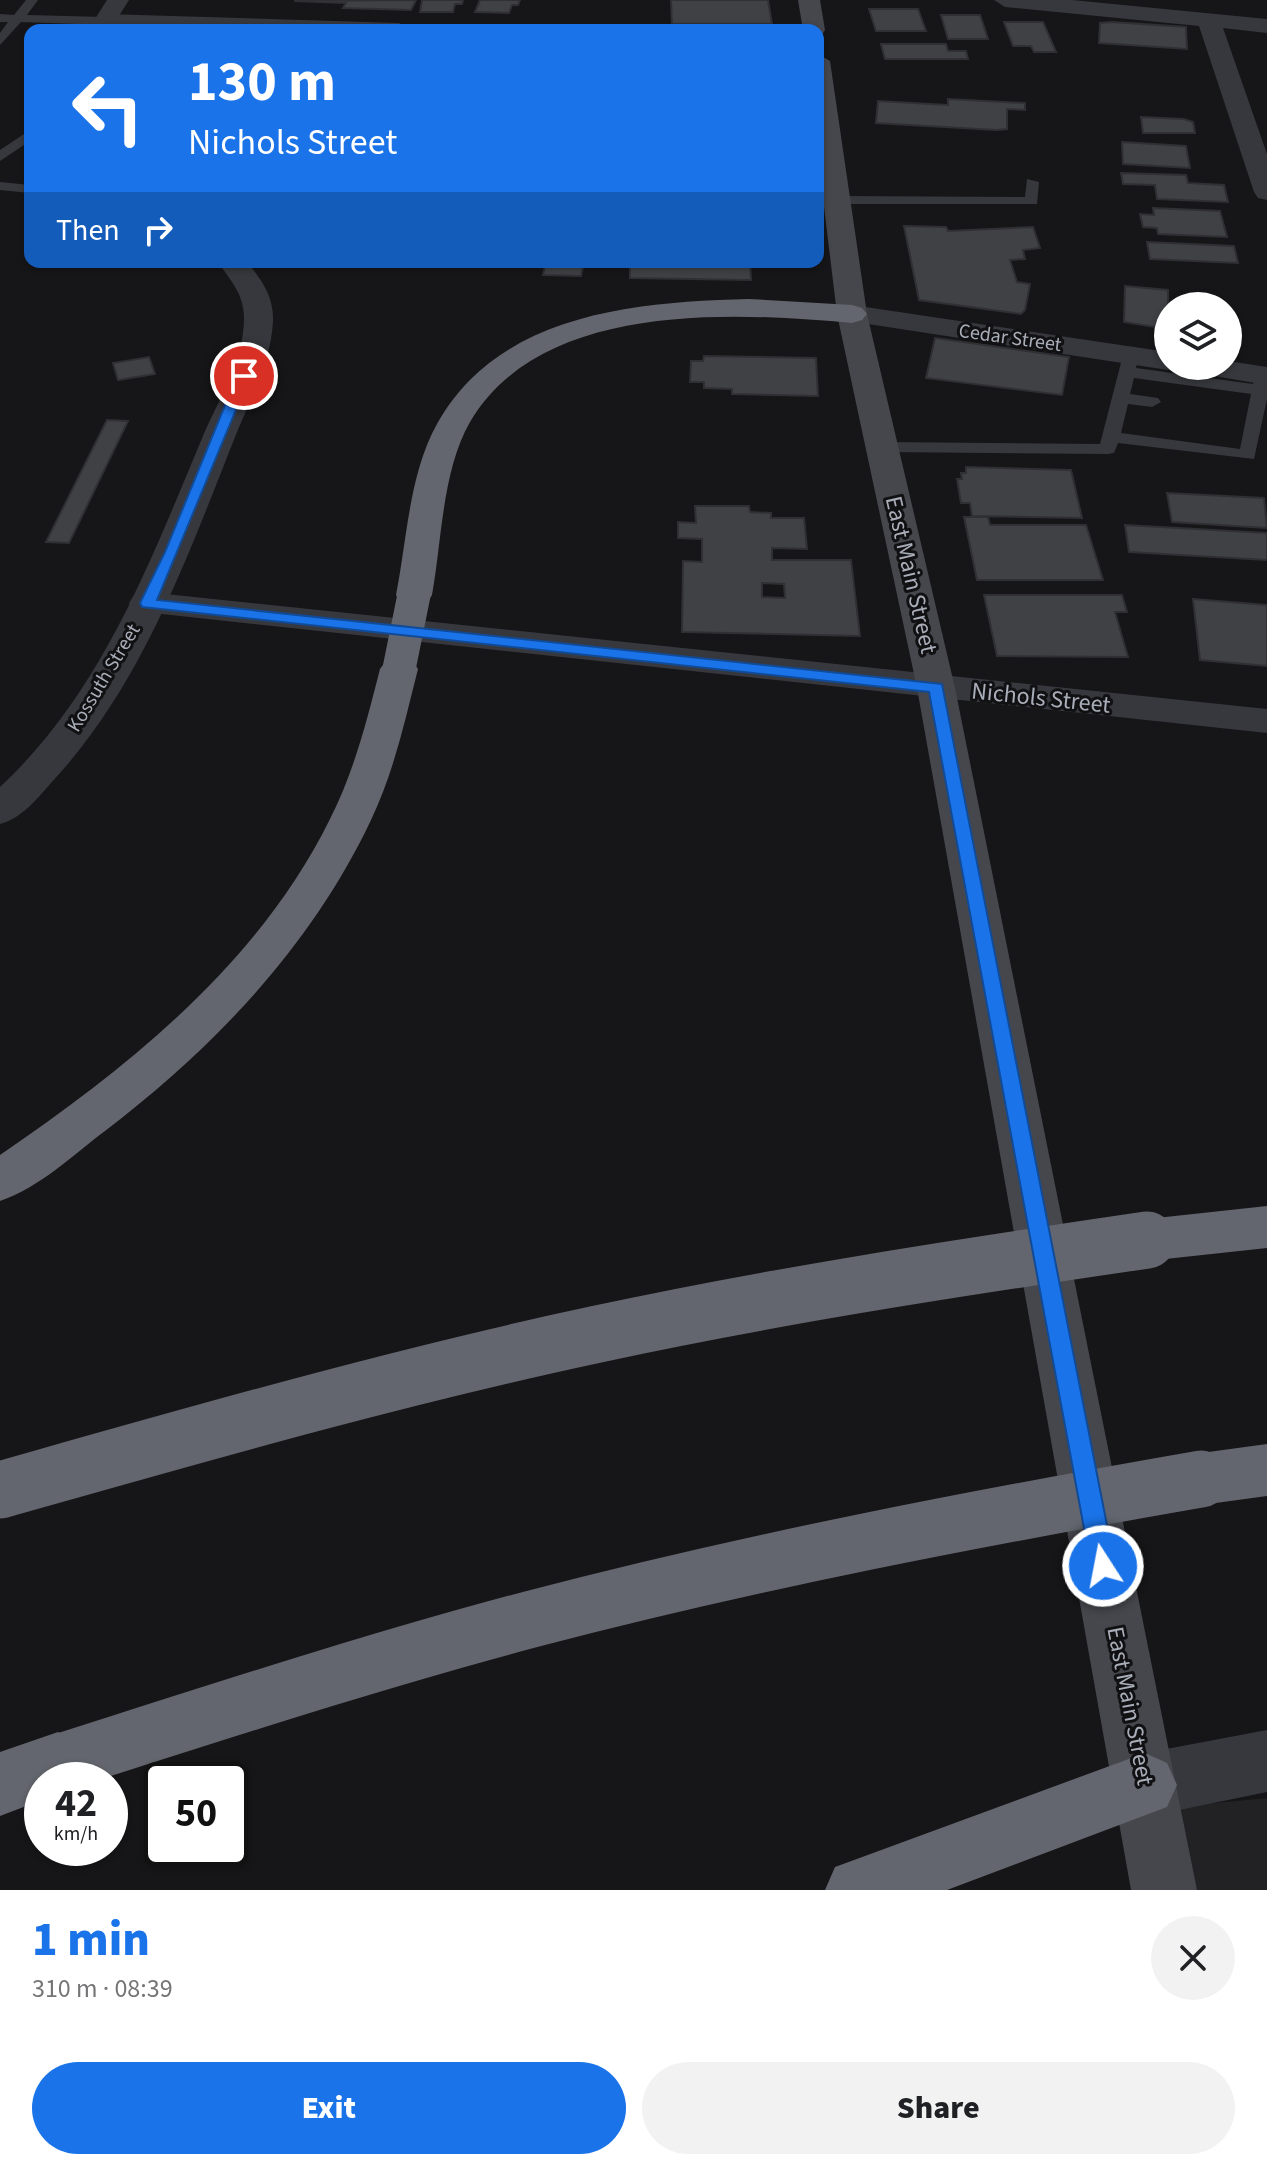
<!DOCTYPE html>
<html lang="en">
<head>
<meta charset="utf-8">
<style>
	body { margin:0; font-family:"Source Sans 3",sans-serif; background:#f2f2f2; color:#202124; height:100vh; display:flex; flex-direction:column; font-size:30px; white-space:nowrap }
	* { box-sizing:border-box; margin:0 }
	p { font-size:26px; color:#757577 }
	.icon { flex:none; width:44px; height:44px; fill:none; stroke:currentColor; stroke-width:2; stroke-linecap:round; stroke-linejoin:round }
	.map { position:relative; height:1890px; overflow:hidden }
	.side { display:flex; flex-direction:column; background:#fff; flex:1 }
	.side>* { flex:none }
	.top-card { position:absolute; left:24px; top:24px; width:800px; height:244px; border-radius:16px; box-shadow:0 2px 6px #0004; background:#1a73e8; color:#fff; overflow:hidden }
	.buttons { position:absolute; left:1154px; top:292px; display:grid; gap:16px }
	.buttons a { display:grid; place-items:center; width:88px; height:88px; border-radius:50%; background:#fff; box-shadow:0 2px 6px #0004; font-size:40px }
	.speed { position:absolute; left:24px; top:1762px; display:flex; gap:16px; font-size:40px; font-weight:700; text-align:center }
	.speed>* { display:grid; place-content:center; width:104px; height:104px; border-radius:50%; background:#fff; box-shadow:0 2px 6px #0004; line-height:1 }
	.speed small { font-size:20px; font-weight:400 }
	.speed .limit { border:4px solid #111; border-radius:12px; background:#fff; color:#111 }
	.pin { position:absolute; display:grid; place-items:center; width:68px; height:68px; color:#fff; margin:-34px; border:4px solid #fff; border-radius:50%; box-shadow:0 2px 8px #0007 }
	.me { position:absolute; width:88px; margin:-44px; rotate:349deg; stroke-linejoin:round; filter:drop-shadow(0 0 6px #0008) }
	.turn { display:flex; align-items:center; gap:28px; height:168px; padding:0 32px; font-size:36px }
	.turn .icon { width:104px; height:104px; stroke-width:2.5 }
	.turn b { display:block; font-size:56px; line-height:68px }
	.then { display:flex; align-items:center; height:76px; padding:0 32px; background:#0003; gap:16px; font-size:30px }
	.round { display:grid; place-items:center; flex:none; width:84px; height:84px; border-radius:42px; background:#f2f2f2 }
	.head { display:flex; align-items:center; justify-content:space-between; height:136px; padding:0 32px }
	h1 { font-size:48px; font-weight:800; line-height:60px; color:#1a73e8 }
	.primary-button { display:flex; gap:16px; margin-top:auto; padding:16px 32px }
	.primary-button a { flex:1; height:92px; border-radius:48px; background:#1a73e8; color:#fff; font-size:32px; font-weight:800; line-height:92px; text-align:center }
	.primary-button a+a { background:#f2f2f2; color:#202124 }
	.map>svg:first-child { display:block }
	.built { fill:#222225 }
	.building { fill:#404145; stroke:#303034; stroke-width:2; fill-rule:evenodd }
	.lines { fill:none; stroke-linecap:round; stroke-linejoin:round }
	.service { fill:#37383d; fill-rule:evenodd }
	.minor { fill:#37383d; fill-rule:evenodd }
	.tertiary { fill:#37383d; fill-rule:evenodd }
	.secondary { fill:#45474d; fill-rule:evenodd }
	.motorway { fill:#63666e; fill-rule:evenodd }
	.motorway-bridge-far1 { stroke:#63666e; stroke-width:33 }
	.motorway-bridge { stroke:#63666e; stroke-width:57 }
	.route { fill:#1a73e8; stroke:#114b97; stroke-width:2 }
	.labels { text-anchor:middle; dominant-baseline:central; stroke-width:6; stroke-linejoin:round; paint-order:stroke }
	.far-street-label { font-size:20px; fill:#a8adb8; stroke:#111113 }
	.street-label { font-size:24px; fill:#a8adb8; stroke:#111113 }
</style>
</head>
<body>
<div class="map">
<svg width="1267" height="1890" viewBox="0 0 1267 1890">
	<rect width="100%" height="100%" fill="#161618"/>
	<!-- built -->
	<path class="built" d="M1267,1798V1890H1192L1175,1807Z"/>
	<!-- building -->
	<path class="building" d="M416,0L411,10L343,8L346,3L294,1Z
		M422,0H463L462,4H455L453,12H420Z
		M480,0H520L518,5H512L509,13L475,12Z
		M671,0H768L772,24H672Z
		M869,9H918L926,31H876Z
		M941,15H980L988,39H948Z
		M1004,22H1043L1056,52H1034L1031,46H1013Z
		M1112,22L1186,27L1187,49L1099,43L1100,23Z
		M881,44H946L948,51H966L968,59H885Z
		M948,99L1025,103V110L1007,109V129L996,130L876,123L878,101L948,105Z
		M1141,117L1184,119L1193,122L1195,133H1143Z
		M1122,142L1186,146L1190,168L1123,164Z
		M1121,173L1186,175L1188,183L1224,185L1228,202L1157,199L1155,185L1123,184Z
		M1153,208L1220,211L1227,237L1158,234L1157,228L1143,227L1140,214L1154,215Z
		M904,226L946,227L948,231L1033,227L1040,248L1023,250L1025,259L1010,260L1017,282L1030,284L1025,310L1021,314L919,300Z
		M1147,242L1234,246L1238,263L1150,259Z
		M546,262H584L581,276L543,275Z
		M630,262H750L751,280L630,278Z
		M1125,286L1168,290V329L1124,322Z
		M935,338L1069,357L1062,395L926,378Z
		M704,356L816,358L818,396L732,394V389L704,388V382H690L691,361H703Z
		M149,357L155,374L118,380L113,363Z
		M107,420L128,421L69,543L46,542Z
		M966,467L1071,470L1082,518L972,516L970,503H961L957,479H962L961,473H966Z
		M1167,493L1264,498L1267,528L1172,522Z
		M695,506H749L750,512L771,513V518H804L807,549L772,548V560H851L860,636L682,632L683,561L702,562V539L678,538V522L696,523ZM762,583L784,584L785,598L762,597Z
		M964,517H988L990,525H1086L1103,580H977Z
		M1125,525L1267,533V560L1129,552Z
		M984,595H1122L1127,612H1115L1128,657L997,656Z
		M1193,599L1267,605V666L1200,660Z"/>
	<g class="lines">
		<!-- service -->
		<path class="service" d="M26,0H38L27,15L105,17L111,21L105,25L21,22L0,45V33L8,22H0V14L14,15Z
			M30,130V141L0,161V150Z
			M1027,179L1039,182L1037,204H834L827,200L834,196L1025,197Z
			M0,182L30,185V193L0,190Z
			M1131,350L1139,355L1136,368L1253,384L1257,371H1267V399L1254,459L1118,443L1114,453L1108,454L882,452L873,447L882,442L1100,444L1123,355ZM1134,378L1251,394L1240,449L1121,433L1128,404L1152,407L1161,402L1158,398L1130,394Z"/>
		<!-- minor -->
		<path class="minor" d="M994,0H1072L1267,19V33L1223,28L1267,154V200L1258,198L1254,192L1199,26L1005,7Z
			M105,14L399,23L410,30H177L97,26L94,21Z
			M852,305L1168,352V366H1180L1168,370L842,320L837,314L842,308Z
			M1228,361L1267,367V385L1191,372L1187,366H1228Z
			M147,592L1267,709V733L134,611L129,603L134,595Z"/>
		<!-- tertiary -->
		<path class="tertiary" d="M107,0H129L110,30H88Z
			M218,262H247C262,280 274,297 273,321C271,364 248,403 233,442C186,561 140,688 51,783C36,800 22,818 0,824V787C102,692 150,562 203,436C219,399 245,357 244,316C243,292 230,280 218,262Z
			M1267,1730V1792L1145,1817L1123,1807L1113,1785L1123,1763L1145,1753Z"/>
		<!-- secondary -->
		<path class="secondary" d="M798,0H820L825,30L822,35L818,36V30H803Z
			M818,54L830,61L867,314L955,688L1197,1890H1131L917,688L837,314L818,157Z"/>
		<!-- motorway -->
		<path class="motorway" d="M749,299L852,305L862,308L867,314L862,320L852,323C731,312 541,301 470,422C442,471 442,540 432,595L427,603L414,606L401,603L396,595C407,540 409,474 437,424C499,313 635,302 749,299Z
			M399,657L412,661L418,669C405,720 394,772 371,820C312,945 215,1047 105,1131C73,1155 39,1188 0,1201V1155C130,1066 259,963 330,819C354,772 367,720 380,669L386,661Z
			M1267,1206V1248L1147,1261L1129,1255L1122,1240L1129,1225L1147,1219Z
			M1267,1444V1496L1201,1505L1181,1497L1173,1479L1181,1461L1201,1453Z
			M58,1732L80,1741L89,1763L82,1780H42V1800L0,1816V1752Z
			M1145,1753L1167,1763L1177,1785L1167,1807L947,1890H825L835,1867Z"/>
		<!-- motorway-bridge-far1 -->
		<path class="motorway-bridge-far1" d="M399,669L414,595"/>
		<!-- motorway-bridge -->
		<path class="motorway-bridge" d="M0,1490C198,1434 396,1377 598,1334C779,1295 963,1267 1147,1240
			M58,1763C215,1713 373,1661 532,1619C753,1561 977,1518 1201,1479"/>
	</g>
	<!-- route -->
	<path class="route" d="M244,372L250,376L157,600L942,684L1115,1566L1112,1574L1103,1577L1095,1574L1091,1566L929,692L142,607L140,603L165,552L237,376Z"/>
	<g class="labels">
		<!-- far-street labels -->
		<g class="far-street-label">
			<text transform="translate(1010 338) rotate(8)">Cedar Street</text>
			<text transform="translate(104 678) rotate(-59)">Kossuth Street</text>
		</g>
		<!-- street labels -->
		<g class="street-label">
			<text transform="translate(911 575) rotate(77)">East Main Street</text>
			<text transform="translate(1041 698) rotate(6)">Nichols Street</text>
			<text transform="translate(1130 1706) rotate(79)">East Main Street</text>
		</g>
	</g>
</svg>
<div class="buttons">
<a><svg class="icon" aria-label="layers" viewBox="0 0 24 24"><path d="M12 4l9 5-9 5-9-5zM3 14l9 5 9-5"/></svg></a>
</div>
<div class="speed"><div>42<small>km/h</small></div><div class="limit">50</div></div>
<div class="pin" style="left:244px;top:376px;background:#d93025"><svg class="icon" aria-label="arrive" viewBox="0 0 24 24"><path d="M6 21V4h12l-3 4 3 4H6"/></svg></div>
<svg class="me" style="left:1103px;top:1566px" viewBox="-20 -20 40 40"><circle r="17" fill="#1a73e8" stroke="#fff" stroke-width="3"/><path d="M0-11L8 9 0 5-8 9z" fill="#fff"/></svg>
<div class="top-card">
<div class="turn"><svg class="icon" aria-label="left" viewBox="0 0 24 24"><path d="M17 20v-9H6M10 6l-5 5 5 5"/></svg><div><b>130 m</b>Nichols Street</div></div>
<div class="then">Then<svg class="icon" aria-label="right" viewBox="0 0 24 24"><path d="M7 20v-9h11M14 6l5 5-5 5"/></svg></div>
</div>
</div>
<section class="side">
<div class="head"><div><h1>1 min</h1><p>310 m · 08:39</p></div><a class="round"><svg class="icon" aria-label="close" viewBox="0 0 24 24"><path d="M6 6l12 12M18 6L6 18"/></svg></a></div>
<div class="primary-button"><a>Exit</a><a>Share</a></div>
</section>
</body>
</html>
